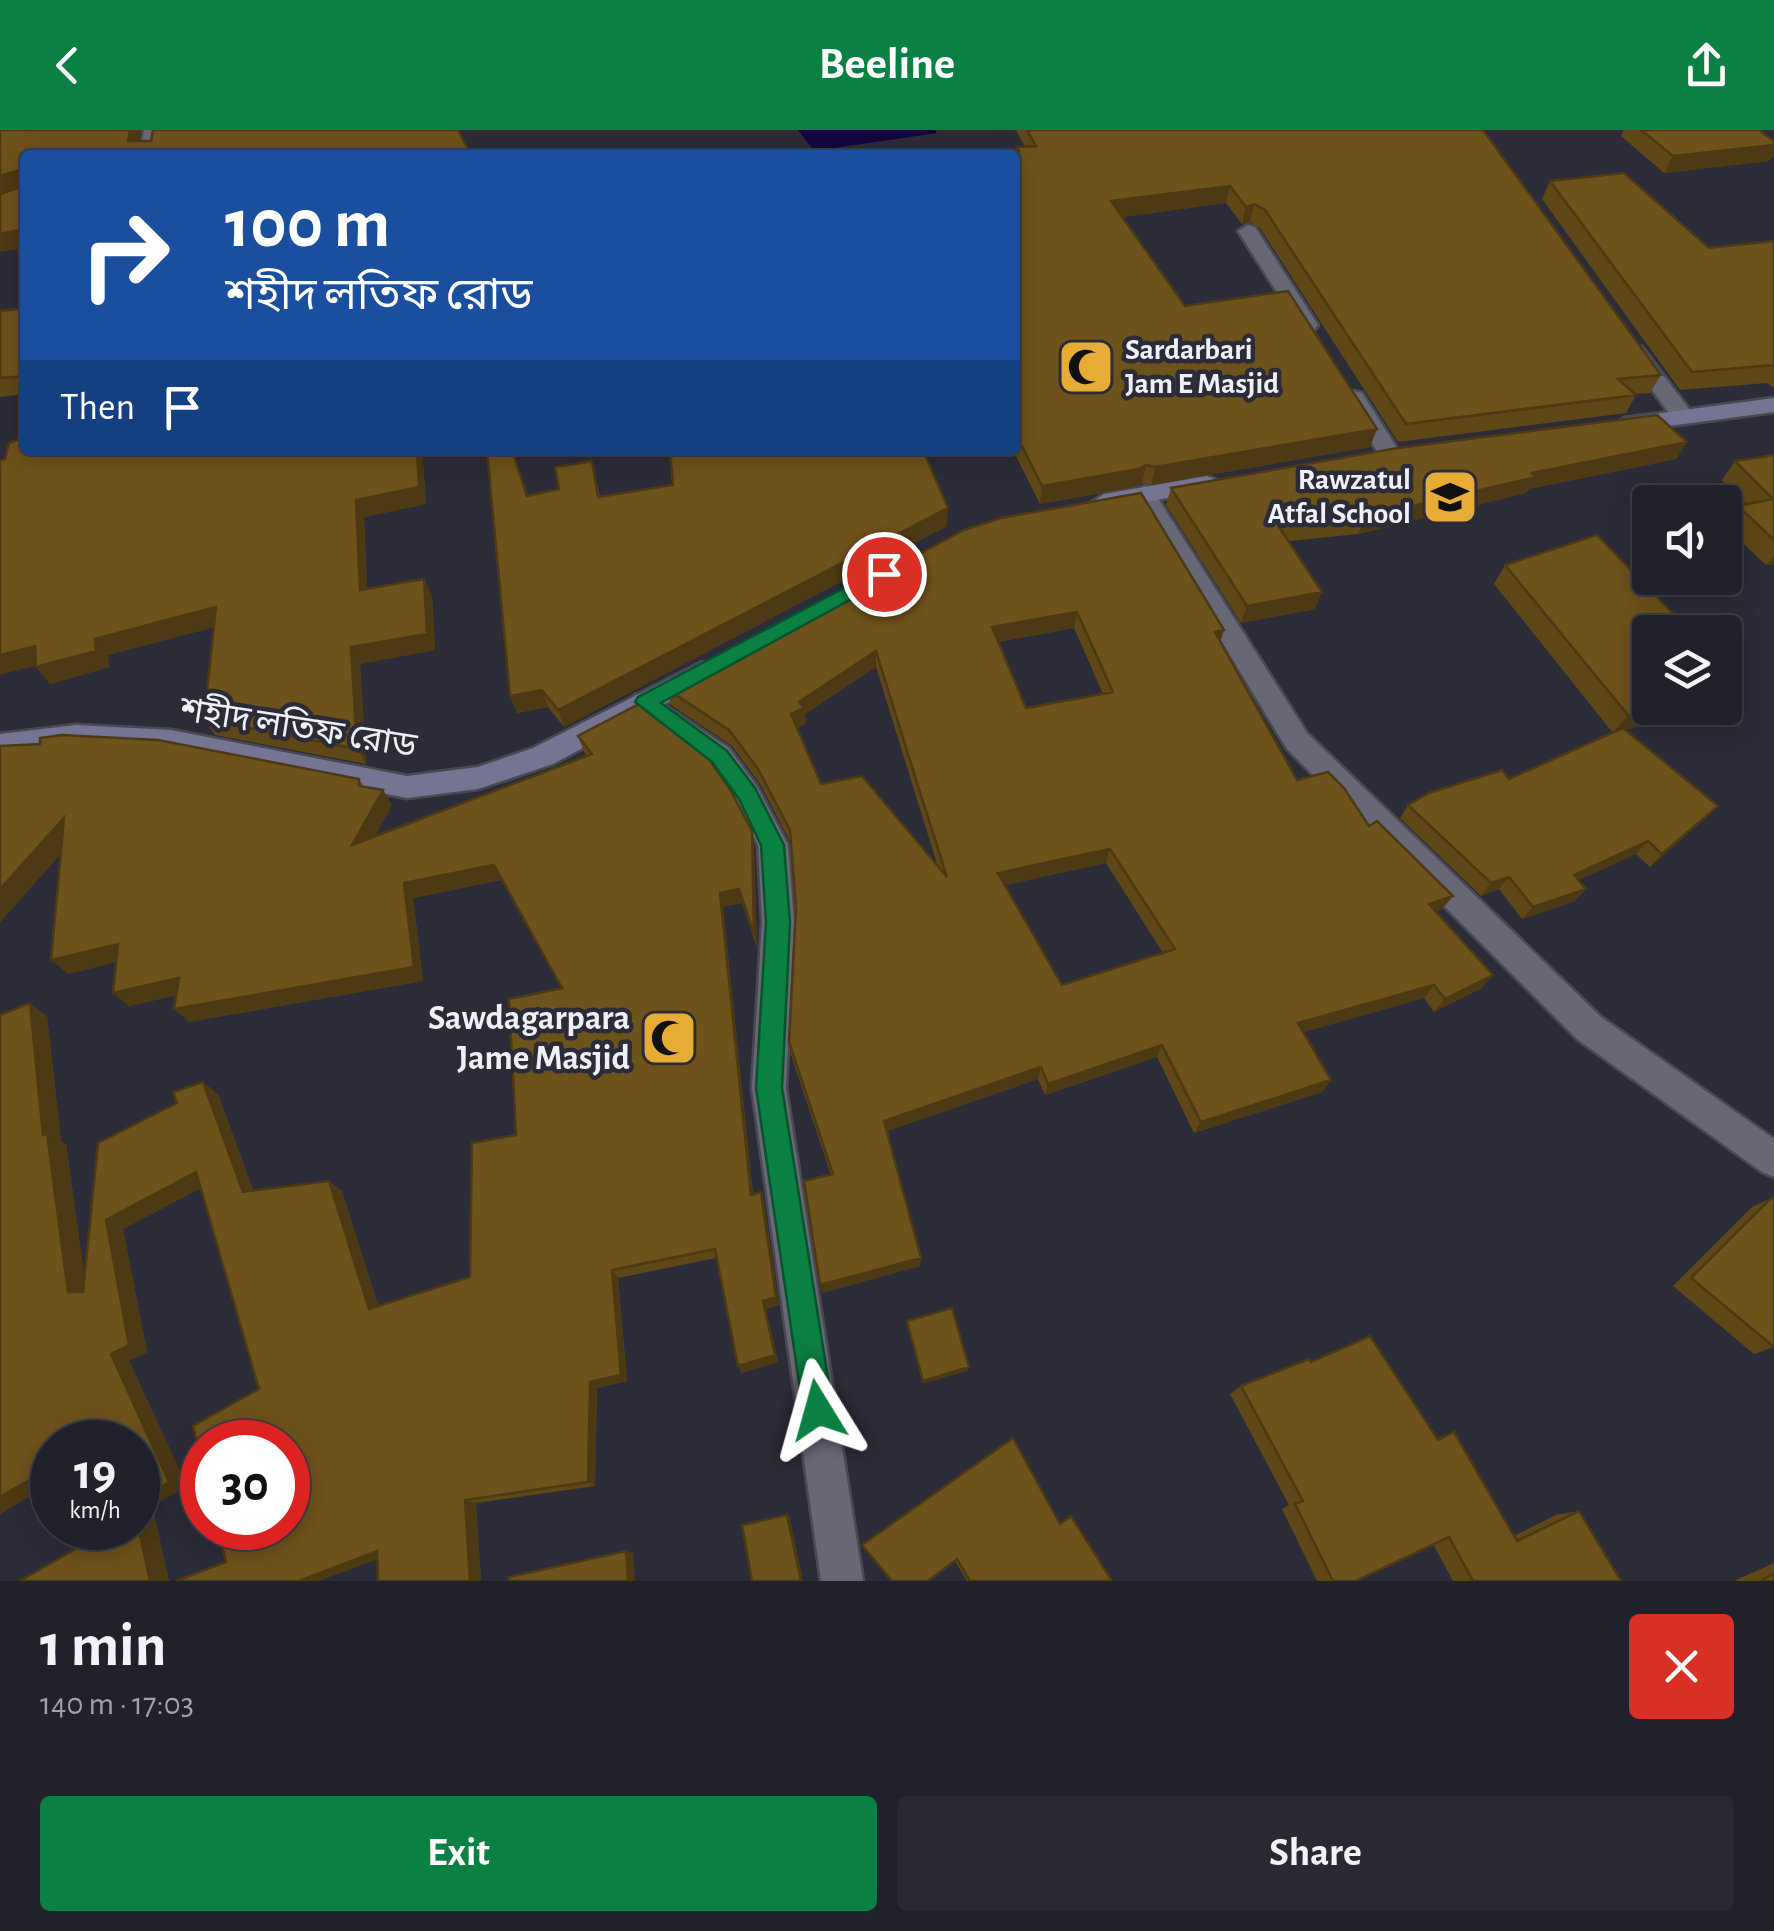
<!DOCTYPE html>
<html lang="en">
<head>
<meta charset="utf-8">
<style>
	body { margin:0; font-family:"Alegreya Sans","Noto Sans Bengali",sans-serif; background:#292933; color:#f1f3f6; height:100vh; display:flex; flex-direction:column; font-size:38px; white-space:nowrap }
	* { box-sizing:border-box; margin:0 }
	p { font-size:32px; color:#a2a3a9 }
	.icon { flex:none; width:55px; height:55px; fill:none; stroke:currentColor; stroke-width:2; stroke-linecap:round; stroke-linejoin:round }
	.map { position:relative; height:1451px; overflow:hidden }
	.side { display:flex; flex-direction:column; background:#21212b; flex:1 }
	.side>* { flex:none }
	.hud { position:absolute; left:20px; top:20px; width:1000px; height:305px; border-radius:10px; box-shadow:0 5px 25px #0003,0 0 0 2px #3e3e47; background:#1a4fa0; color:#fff; overflow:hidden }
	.controls { position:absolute; left:1632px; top:355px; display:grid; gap:20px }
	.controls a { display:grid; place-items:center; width:110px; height:110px; border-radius:10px; background:#21212b; box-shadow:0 5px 25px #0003,0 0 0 2px #3e3e47; font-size:50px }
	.speed { position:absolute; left:30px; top:1290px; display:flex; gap:20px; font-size:50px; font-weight:700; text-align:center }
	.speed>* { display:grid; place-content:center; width:130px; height:130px; border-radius:50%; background:#21212b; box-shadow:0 5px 25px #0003,0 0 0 2px #3e3e47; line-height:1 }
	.speed small { font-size:25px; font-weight:400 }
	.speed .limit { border:15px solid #d22; background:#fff; color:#111 }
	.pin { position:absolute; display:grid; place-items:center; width:85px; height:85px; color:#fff; margin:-42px; border:5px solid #fff; border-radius:50%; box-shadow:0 2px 10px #0007 }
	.me { position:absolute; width:110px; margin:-55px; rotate:352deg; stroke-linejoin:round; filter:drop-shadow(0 0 8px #0008) }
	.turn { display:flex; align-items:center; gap:35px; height:210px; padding:0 40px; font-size:45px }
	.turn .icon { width:130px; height:130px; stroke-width:2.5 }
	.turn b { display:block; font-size:70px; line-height:85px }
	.then { display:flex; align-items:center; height:95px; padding:0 40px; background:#0003; gap:20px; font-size:38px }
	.round { display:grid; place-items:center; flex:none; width:105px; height:105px; border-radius:10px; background:#292933 }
	.summary { display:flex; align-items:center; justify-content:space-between; height:170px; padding:0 40px }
	h1 { font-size:60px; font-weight:600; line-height:75px }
	.action { display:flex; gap:20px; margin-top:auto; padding:20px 40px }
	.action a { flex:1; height:115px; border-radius:10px; background:#0b8043; color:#fff; font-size:40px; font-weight:600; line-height:115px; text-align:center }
	.action a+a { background:#292933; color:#f1f3f6 }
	header { display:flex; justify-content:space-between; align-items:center; height:130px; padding:0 40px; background:#0b8043; color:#fff; font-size:45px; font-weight:600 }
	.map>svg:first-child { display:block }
	.water { fill:#15053f }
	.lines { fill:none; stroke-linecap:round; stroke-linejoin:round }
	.street-casing { stroke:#494954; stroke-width:5 }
	.secondary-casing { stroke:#494954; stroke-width:5 }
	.street { fill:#676776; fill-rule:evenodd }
	.secondary { fill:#757493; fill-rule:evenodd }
	.wall { fill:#5f4717; fill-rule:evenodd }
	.shaded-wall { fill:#4d3913 }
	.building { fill:#6e521b; stroke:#4d3913; stroke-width:2.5; fill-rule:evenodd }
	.route { fill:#0b8043; stroke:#07532c; stroke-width:2.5 }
	.labels { text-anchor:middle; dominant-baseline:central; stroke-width:9; stroke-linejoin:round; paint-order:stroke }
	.far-poi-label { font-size:30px; font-weight:bold; fill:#eeeff7; stroke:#2c2c39; text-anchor:start }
	.street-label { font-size:35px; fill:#eeeff7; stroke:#2c2c39 }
	.poi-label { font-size:35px; font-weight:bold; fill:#eeeff7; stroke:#2c2c39; text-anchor:end }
</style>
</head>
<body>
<header><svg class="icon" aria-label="back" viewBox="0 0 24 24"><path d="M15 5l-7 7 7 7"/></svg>Beeline<svg class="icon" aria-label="share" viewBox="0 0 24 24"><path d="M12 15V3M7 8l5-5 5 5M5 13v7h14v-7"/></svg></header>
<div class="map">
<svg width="1774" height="1451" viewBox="0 0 1774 1451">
	<rect width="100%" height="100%" fill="#2c2c39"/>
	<!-- water -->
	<path class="water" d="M798,0H935L937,3L814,21Z"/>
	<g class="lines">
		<!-- street casing -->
		<g class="street-casing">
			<path id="street" d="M144,0H162L157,25H139Z
				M1248,95L1255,97L1318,195L1315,199L1308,201L1298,195L1238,101Z
				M1635,215L1642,217L1692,283L1695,288L1692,293H1676L1624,221Z
				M1354,261L1362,263L1401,324L1398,329L1390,331L1382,329L1343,268Z
				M1144,356L1152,359L1307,603L1601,887L1774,1009V1047L1762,1042L1577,909L1287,619L1132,364Z
				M645,562L729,618L757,656L788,715L794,792L786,958L863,1451H821L752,958L762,792L758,715L736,672L709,634L635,579L631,572L635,565Z"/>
		</g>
		<!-- secondary casing -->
		<g class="secondary-casing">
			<path id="secondary" d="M1774,268V282L1624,302L1613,295L1624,288Z
				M1207,346L1215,349L1219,354L1215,359L1104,380L1092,372L1104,364Z
				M702,532L711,535L715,542L711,549L553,634L478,659L407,668L171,622L76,617L0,626V604L76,595L171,600L407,646L478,637L533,618Z"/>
		</g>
		<!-- street -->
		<use href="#street" class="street"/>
		<!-- secondary -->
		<use href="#secondary" class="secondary"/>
	</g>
	<!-- wall -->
	<path class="wall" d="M1016,0H1483L1661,245L1650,263L1635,264L1636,265L1626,283L1398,312L1260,98L1250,92L1242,94L1226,73L1122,87L1185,176L1370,317L1151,355L1142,353L1135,357L1040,374L1013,320H1015V25L1017,17H1025Z
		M1624,0H1759L1774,11V23L1769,31L1664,43L1621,6Z
		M1550,51L1709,118L1774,111V258L1767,253L1680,260L1542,69Z
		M25,167V264L0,267V181L20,179Z
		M1687,312L1676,329L1529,359L1526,363L1358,404L1289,411L1315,479L1241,493L1166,375L1171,358Z
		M25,320H422L426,374L364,387L367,459L424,449L432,466L435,520L360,534L366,634L215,605L204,589L214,497L108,525L109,537L50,554L36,535L5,329Z
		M1774,325V434L1766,435L1725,396V393L1738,376L1746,374L1722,350L1735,331Z
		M596,349L600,366L673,355L947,396L564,597L548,577L517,583L510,566L527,366Z
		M964,400L1221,511L1297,650L1369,696L1442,779L1436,781L1482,858L1434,882L1424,868L1303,902L1331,950L1322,962L1194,1003L1157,927L1045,965L1038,949L887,1001L920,1136L822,1163L831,1045L791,925L789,912L796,778L791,713L760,654L732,616L671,575L667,559ZM1074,498L1103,564L1026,578L998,512ZM876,537L938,737L821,654L797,598L806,593L805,584ZM1106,733L1163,823L1062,855L1005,755Z
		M1505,435L1650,502L1675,587L1625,600L1718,676L1650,737L1636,724L1578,750L1575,771L1522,789L1499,759L1481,766L1400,688L1408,675L1509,649L1613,603L1494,454Z
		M578,606L754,716L757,818L742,773L723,777L753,1064L761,1062L764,1072L779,1175L766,1179L778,1232L741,1243L716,1128L618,1148L627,1251L597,1258L595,1356L476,1373L481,1451H378V1429L226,1432L259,1259L201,1058L123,1099L147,1222L129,1231L187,1356L152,1376L169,1451H20L138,1398L52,1312V1353L0,1384L47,886L61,1011L66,1014L84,1146L218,964L253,1060L342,1061L378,1176L470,1147L561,858L501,750L413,768L423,851L189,892L176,865L129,876L116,832L68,844L61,723L0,792V616L359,649L364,657L392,675L375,706L587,626L584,622Z
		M1771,1068L1774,1217L1754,1224L1673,1156L1752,1077Z
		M1311,1232L1437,1308L1454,1302L1514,1406L1556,1385L1579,1381L1621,1451H1453L1433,1414L1356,1451H1317L1282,1379L1289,1375L1230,1264L1241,1256Z
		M1060,1394L1112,1451H967L955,1431L928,1451H890L862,1415Z
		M1774,1433V1451H1734Z"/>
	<!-- shaded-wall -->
	<path class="shaded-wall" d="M130,0H141L137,25L128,11Z
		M1774,15V23L1769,31L1664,43L1673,26Z
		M17,41L25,59L0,66V46Z
		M1230,56L1226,73L1108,89L1111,71Z
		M1254,74L1250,92L1242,94L1246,77Z
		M25,99V118L0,122V104Z
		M1377,299L1370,317L1151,355L1155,337Z
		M1687,312L1676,329L1529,359L1526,363L1358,404L1366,387L1532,343Z
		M417,320H422L426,374L364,387L368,477L360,460L356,370Z
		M1146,335L1142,353L1135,357L1040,374L1042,356Z
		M948,378L947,396L564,597L558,580Z
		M1774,426V434L1766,435Z
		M424,449L432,466L435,520L360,534L366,634L357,619L351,517Z
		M1322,462L1315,479L1241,493L1247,476Z
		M216,477L227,494L108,525L109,537L50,554L36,537L95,509Z
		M1077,482L1074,498L991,513L992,497Z
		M1224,500L1219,516L1215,502Z
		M35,516L49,532L0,545V525Z
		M876,521V537L805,584L806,593L793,600L791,584L799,572Z
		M542,560L548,577L517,583L510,566Z
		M1657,578H1683L1675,587L1613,603L1628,585Z
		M383,660L392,675L362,729L352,715Z
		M1718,676L1705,689L1650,737L1662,724Z
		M64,688L80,703L0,792V759Z
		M752,701L754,716L757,818L754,805Z
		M1648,711L1636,724L1563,757L1574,745Z
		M1110,719L1106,733L996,757L998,743Z
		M494,735L501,750L413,768L423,851L189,892L174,879L404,753Z
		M1509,747L1499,759L1481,766L1491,753Z
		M739,759L742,773L723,777L754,1075L751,1065L720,763Z
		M1586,759L1575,771L1522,789L1533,777Z
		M1453,766L1442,779L1419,788L1429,774Z
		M118,814L133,828L68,844L51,830Z
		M1493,845L1482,858L1434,882L1445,869Z
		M179,848L193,862L129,876L113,863Z
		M1434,855L1424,868L1290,906L1298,893Z
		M30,873L47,886L61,1011L66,1014L88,1170L68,1162L43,1005Z
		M1162,915L1157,927L1045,965L1048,954Z
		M1041,937L1038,949L884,1002V991Z
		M1331,950L1322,962L1194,1003L1201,992Z
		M203,952L218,964L257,1072L243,1062Z
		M196,1042L212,1052L123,1099L147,1222L129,1231L187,1356L152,1376L169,1451H150L138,1396V1370L111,1224L106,1090Z
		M329,1051L342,1061L382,1187L369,1179Z
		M761,1062L764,1072L779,1175L766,1179L778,1232L741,1243L738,1236L763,1171Z
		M921,1128L920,1136L822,1163L820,1155Z
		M612,1140L618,1148L627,1251L597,1258L595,1356L588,1352L590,1252Z
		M969,1237L968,1241L922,1254L923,1251Z
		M52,1337V1353L0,1384V1367Z
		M465,1370L476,1373L481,1451H470Z
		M787,1385L790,1388L803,1451H801Z
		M377,1421L391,1424L319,1451H299Z
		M626,1421L633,1423L635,1451H628Z"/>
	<!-- building -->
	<path class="building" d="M0,0H130L128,11H151L153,0H458L471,25H25V99L0,104V64L18,58L17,41L0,46Z
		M1027,0H1483L1661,245L1618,249L1636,265L1406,294L1265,80L1254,74L1246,77L1230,56L1111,71L1185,176L1288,161L1377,299L1155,337L1146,335L1139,339L1042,356L1015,302V25H989L1019,21L1017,17L1036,16Z
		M1641,0H1759L1774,11V15L1673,26Z
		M1624,43L1709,118L1774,111V235L1692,242L1550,51Z
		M25,167V246L0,248V181L20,179Z
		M1657,285L1687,312L1532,343L1536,347L1366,387L1279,397L1322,462L1247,476L1171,358L1398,318Z
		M25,307V320H417L419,357L356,370L360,460L424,449L427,504L351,517L357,619L204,589L216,477L95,509L96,521L36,537L35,516L0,525V330L5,329L9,313Z
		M487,320H512L527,366L559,359L555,337L592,331L598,367L673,355L670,320H923L948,378L558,580L542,560L510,566Z
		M1774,325V410L1738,376L1773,369L1735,331Z
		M1141,363L1224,500L1215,502L1297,650L1328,642L1344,658L1369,696L1377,691L1453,766L1429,774L1493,845L1445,869L1434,855L1298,893L1331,950L1201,992L1162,915L1048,954L1041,937L884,991L921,1128L820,1155L804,1051L833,1044L789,912L796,778L790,700L758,639L729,600L667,559L964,400L1001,388ZM1077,482L1113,562L1026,578L992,497ZM876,521L918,656L947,747L862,646L821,654L791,584L804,578L799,572ZM1110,719L1175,819L1062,855L998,743Z
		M1597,405L1691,502H1650V578H1657L1628,585L1505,435Z
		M639,574L703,621L730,659L752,701L754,805L739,759L720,763L751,1065L761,1062L776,1167L763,1171L775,1225L738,1236L715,1119L612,1140L621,1245L590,1252L588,1352L465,1370L470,1451H378L377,1421L299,1451H176L226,1432L218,1398H288V1312H202V1334L193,1296L259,1259L196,1042L106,1090L129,1215L111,1224L169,1352L138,1370V1312H52V1337L0,1367V885L30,873L43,1005L47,1003L68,1162H83L98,1013L177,973L173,962L203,952L243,1062L329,1051L369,1179L470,1147L472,1013L516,1005L509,869L562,858L494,735L404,753L414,837L174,879L179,848L113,863L118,814L51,830L64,688L0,759V616L40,614V608L62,605L158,610L359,649V656L383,660L352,715L592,624L578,606Z
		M1623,598L1718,676L1662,724L1648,711L1574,745L1586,759L1533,777L1509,747L1491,753L1408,675L1429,663L1502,640L1509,649Z
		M1771,1068L1774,1070V1217L1691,1148Z
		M952,1178L969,1237L923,1251L907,1191Z
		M1370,1206L1438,1310L1454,1302L1517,1411L1579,1381L1621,1451H1473L1449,1407L1356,1451H1333L1295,1374L1303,1371L1241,1256L1309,1229L1311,1232Z
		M1013,1308L1060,1394L1071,1386L1112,1451H970L957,1429L928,1451H892L862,1415Z
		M787,1385L801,1451H752L742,1395Z
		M138,1396L150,1451H20L98,1406L95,1398H138Z
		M626,1421L628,1451H509V1447Z
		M1774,1444V1451H1760Z"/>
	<!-- route -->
	<path class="route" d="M884,437L890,439V448L661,573L727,621L755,658L784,715L790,792L782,958L833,1280L828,1290L818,1295L807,1290L803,1280L756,958L766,792L761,715L739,669L712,632L635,572L638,567Z"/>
	<!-- icons -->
	<defs>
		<g id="mosque-square" transform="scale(2.875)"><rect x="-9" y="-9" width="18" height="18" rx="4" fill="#e7ac36" stroke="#2c2c39"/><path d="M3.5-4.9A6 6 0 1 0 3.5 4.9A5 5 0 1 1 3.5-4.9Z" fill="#111"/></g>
		<g id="school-square" transform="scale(2.875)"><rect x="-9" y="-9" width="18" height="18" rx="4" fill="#e7ac36" stroke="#2c2c39"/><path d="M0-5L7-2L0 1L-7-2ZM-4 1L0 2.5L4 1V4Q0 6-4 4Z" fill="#111"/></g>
	</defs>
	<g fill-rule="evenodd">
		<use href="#mosque-square" x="1086" y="237"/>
		<use href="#school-square" x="1450" y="367"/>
		<use href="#mosque-square" x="669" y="908"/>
	</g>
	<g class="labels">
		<!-- far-poi labels -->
		<g class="far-poi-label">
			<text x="1125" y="220">Sardarbari<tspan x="1125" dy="34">Jam E Masjid</tspan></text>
			<text x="1411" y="350" text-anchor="end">Rawzatul<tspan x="1411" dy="34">Atfal School</tspan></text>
		</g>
		<!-- street labels -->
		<g class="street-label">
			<text transform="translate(298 598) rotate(9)">শহীদ লতিফ রোড</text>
		</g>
		<!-- poi labels -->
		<g class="poi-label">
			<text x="630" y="888">Sawdagarpara<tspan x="630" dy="40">Jame Masjid</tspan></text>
		</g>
	</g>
</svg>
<div class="controls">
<a><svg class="icon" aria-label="sound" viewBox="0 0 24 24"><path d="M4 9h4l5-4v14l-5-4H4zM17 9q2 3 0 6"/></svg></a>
<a><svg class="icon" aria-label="layers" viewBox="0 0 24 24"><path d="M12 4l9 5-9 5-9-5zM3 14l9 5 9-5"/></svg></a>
</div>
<div class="speed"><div>19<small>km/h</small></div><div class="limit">30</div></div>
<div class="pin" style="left:884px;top:444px;background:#d93025"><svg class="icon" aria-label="arrive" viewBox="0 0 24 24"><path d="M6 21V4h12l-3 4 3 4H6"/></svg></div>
<svg class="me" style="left:818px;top:1280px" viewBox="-20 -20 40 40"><path d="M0-17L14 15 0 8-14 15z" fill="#0b8043" stroke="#fff" stroke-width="4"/></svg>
<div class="hud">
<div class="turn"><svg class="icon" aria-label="right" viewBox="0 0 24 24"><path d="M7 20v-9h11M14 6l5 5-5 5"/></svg><div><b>100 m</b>শহীদ লতিফ রোড</div></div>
<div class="then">Then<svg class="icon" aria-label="arrive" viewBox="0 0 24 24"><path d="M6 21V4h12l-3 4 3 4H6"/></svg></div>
</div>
</div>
<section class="side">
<div class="summary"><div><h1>1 min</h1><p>140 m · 17:03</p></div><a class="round" style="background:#d93025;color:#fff"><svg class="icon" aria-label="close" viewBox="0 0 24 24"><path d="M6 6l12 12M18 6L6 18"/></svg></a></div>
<div class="action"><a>Exit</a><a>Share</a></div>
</section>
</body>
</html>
